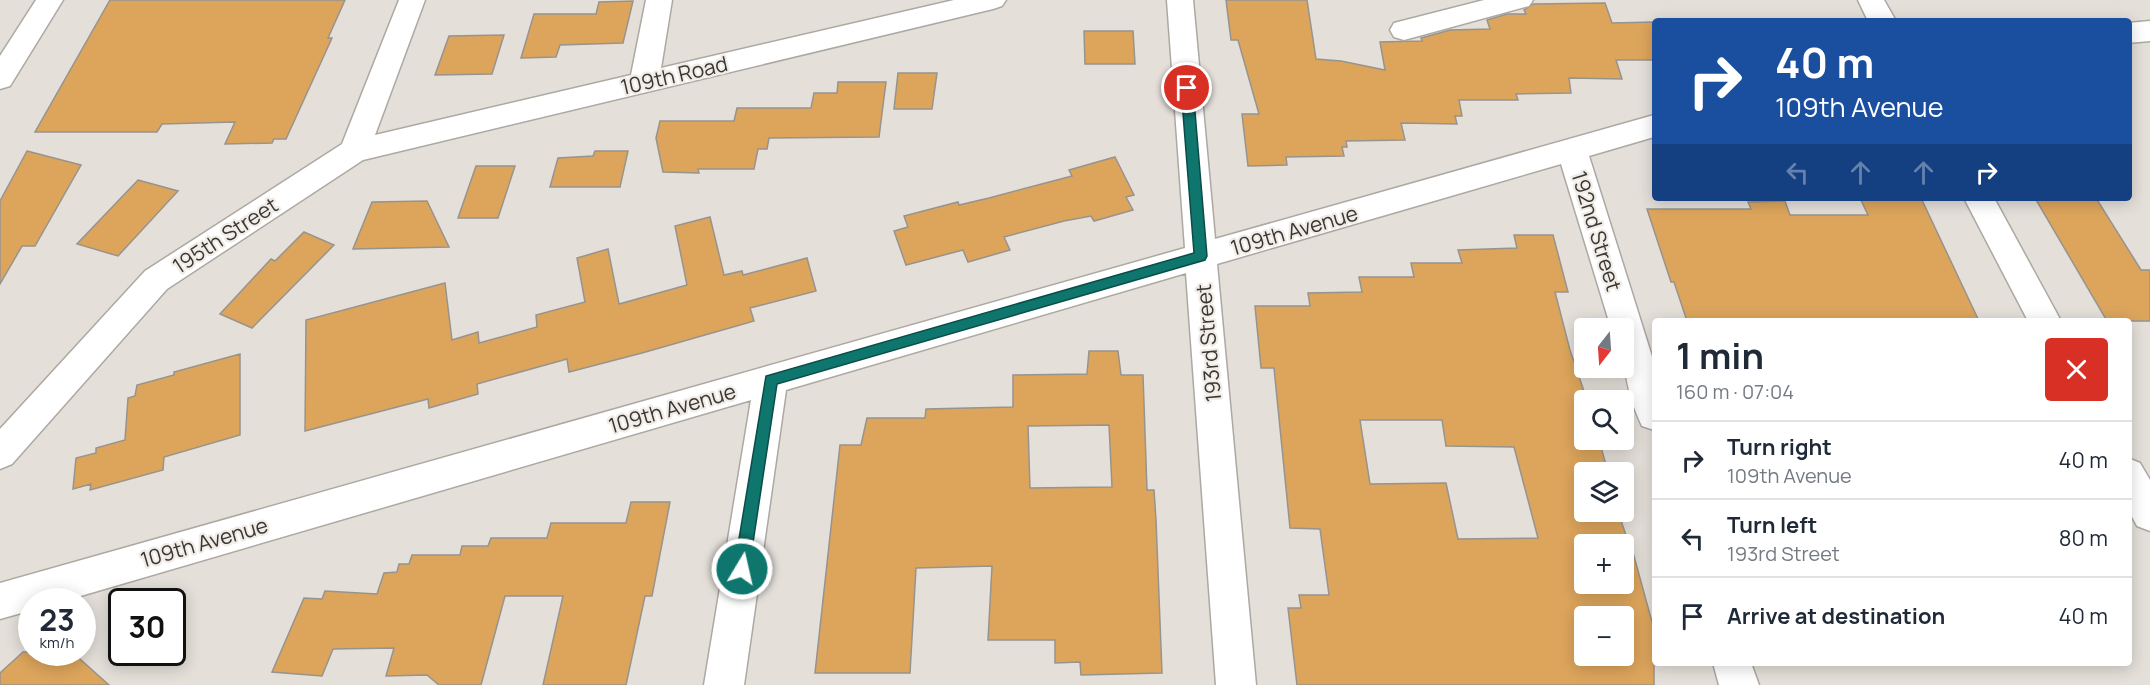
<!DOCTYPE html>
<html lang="en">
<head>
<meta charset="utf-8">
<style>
	body { margin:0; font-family:Manrope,sans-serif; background:#f2f2f3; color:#1f2937; height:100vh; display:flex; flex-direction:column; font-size:22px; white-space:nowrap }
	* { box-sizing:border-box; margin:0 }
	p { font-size:20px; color:#747a83 }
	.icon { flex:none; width:33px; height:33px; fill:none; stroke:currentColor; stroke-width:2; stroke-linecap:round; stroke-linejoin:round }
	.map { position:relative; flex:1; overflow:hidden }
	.drawer { position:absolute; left:1652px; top:318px; width:480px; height:348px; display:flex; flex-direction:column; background:#fff; border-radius:6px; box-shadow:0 3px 15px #0003 }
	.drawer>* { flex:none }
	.top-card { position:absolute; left:1652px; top:18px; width:480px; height:183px; border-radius:6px; box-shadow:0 3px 15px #0003; background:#1a4fa0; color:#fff; overflow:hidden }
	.needle { width:39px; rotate:197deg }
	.controls { position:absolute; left:1574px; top:318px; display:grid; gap:12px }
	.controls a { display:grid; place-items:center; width:60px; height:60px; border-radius:6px; background:#fff; box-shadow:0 3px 15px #0003; font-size:30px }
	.speed { position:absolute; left:18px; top:588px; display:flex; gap:12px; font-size:30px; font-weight:700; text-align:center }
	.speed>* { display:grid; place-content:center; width:78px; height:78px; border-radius:50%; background:#fff; box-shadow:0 3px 15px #0003; line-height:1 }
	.speed small { font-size:15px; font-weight:400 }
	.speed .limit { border:3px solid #111; border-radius:9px; background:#fff; color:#111 }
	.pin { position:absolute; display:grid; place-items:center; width:51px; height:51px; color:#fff; margin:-26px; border:3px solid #fff; border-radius:50%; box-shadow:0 2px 6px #0007 }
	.me { position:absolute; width:66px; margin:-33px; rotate:9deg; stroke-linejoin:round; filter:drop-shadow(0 0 4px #0008) }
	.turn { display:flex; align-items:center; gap:21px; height:126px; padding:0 24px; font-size:27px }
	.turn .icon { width:78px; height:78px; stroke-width:2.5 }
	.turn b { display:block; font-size:42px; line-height:51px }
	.lanes { display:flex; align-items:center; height:57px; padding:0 24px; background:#0003; justify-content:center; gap:30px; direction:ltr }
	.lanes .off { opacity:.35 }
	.round { display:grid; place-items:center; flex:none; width:63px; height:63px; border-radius:6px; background:#f2f2f3 }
	.head { display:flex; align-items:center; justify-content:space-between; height:102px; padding:0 24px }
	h1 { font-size:36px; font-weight:700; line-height:45px }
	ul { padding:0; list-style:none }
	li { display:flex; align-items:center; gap:18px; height:78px; padding:0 24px; border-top:2px solid #e0e1e3 }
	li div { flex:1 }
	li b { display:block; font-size:22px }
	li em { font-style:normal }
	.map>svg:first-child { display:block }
	.building { fill:#dda55c; stroke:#97938d; stroke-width:1.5; fill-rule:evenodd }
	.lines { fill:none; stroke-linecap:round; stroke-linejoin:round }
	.minor-casing { stroke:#ada8a2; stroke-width:3 }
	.minor { fill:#fff; fill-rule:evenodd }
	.route { fill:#0f766e; stroke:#0a4d48; stroke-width:1.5 }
	.labels { text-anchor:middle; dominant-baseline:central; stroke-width:4.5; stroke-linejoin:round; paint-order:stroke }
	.street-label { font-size:21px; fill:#393735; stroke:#f1ece6 }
</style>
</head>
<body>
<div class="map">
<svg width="2150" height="685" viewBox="0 0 2150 685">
	<rect width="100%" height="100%" fill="#e4dfd9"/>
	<!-- building -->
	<path class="building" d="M110,0H345L328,38H332L286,139H274L272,143L225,144L235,122L162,124L157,132H35Z
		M1226,0H1307L1316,59L1341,61L1385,70L1380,42L1422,41L1421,38L1450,30L1490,29L1487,20L1507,14H1526L1524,10L1533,4L1605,3L1612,23L1654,22V60H1616L1622,79L1569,78L1571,93L1516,94L1518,100H1459L1462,116H1455L1457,124L1401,123L1405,140L1346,141L1347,147H1342L1344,156L1286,157L1287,165L1248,166L1242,114H1259L1238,40H1231Z
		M633,1L623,43L560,45L556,57L521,58L534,14H596L599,2Z
		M1084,31H1133L1135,64H1085Z
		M504,35L492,74L435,75L449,36Z
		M898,73H937L932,109H894Z
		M838,82H886L879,137L769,138L767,149H758L754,169H698L699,173L663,172L656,138L660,121H734L737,108H811L814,93H837Z
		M27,151L81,165L35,246H22L0,284V201Z
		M595,151H628L620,187H550L558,158L593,156Z
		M1115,157L1134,195L1126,197L1133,210L1094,221L1091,216L1064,221L1004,237L1010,250L968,262L963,250L906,265L894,231L908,227L904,216L958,202L959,205L989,198L1072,176L1069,170Z
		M476,166H515L498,218H458Z
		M138,180L178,191L118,256L77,244Z
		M1860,198H1921L1979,321H1687L1674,282H1671L1647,209H1751L1748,202L1785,201L1790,215H1868Z
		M2035,198H2096L2141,270H2150V321H2107Z
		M427,201L449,247L353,249L372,202Z
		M710,217L724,275L742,271L743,275L807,258L816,291L750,308L754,321L642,353L569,372L567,359L477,384L478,394L429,408L428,399L305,431L306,320L445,283L452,340L478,332L479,343L537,327L536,315L585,302L577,258L608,249L619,304L687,285L675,226Z
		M304,232L334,245L252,328L220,314L271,259L275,261Z
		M1514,235H1553L1568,292H1555L1570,350L1587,400H1584V440H1599L1608,472H1584V512H1618L1627,538H1629L1654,629V685H1297L1288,608H1301L1299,595H1329L1320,529L1290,528L1274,368H1261L1255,306H1310L1308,293L1362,292L1359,277H1414L1411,263H1462L1458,250L1517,248ZM1360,420H1442L1446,446L1514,447L1538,538L1458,539L1446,483L1370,484ZM1584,544H1623V584H1584ZM1584,616H1623V656H1584Z
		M1089,351H1118L1121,375H1143L1147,490H1154L1156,520L1162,673L1081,675L1080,662L1055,663V640H988L992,566L916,568L910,673H815L840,445H861L867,418H925L926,409L1013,407V375L1087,374ZM1109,425L1112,487L1030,488L1028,426Z
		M240,354V435L164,457L163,470L90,490L91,484L73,489L76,458L96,453V448L125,440L128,398L135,396L137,385L174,375V372Z
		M631,502H670L652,596H645L626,685H543L563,596H505L481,685H439L427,675L386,676L394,648L333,649L322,676L272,672L304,598L322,599L325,591L377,594L384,573L397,572L399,564H409L412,555H460L462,546H488L491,538H547L551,523H626Z
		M23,652H72L109,685H0V673Z"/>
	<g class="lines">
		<!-- minor casing -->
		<g class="minor-casing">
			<path id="minor" d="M36,0H63L10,86L0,89V56Z
				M399,0H425L375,135L631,75L646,0H672L661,68L954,0H1006L1002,6L993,9L363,160L167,289L12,464L0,469V429L145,271L342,144Z
				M1167,0H1193L1215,239L1654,115V137L1589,156L1654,363V430L1642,426C1626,392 1623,365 1623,328H1611L1561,164L1217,264L1256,685H1216L1186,273L786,390L744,685H704L751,400L60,602H32V610L0,619V583L1185,248Z
				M1484,0H1533L1529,6L1404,40L1394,37L1390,30L1394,23Z
				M1858,0H1884L1896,21H1868Z
				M2150,21V41L2128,43V23Z
				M1964,198H1994L2061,321H2028Z
				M2128,458L2140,463L2150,480V531L2137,526L2128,509Z
				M1713,663H1751L1759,685H1719Z"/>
		</g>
		<!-- minor -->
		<use href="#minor" class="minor"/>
	</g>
	<!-- route -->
	<path class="route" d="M1187,84L1193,88L1207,256L1205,260L777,384L749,569L747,574L742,576L736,574L734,569L766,376L1194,253L1181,88Z"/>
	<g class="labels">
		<!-- street labels -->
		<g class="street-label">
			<text transform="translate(674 75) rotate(-13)">109th Road</text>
			<text transform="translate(1294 230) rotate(-16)">109th Avenue</text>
			<text transform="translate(1597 231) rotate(73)">192nd Street</text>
			<text transform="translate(225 235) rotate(-33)">195th Street</text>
			<text transform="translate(1208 343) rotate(-95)">193rd Street</text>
			<text transform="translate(672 408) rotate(-16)">109th Avenue</text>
			<text transform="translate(204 542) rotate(-16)">109th Avenue</text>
		</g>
	</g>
</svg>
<div class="controls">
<a><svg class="needle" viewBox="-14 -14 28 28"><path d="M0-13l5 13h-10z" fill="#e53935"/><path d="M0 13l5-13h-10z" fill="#747a83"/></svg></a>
<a><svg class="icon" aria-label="search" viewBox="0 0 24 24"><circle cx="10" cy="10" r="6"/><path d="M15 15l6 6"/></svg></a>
<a><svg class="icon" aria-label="layers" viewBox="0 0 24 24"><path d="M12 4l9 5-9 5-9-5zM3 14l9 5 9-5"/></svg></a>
<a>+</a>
<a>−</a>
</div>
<div class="speed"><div>23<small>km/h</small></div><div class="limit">30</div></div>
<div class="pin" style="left:1187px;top:88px;background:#d93025"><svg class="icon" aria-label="arrive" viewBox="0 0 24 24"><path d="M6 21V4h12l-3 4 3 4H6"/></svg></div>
<svg class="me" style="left:742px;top:569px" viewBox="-20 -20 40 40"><circle r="17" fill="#0f766e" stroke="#fff" stroke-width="3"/><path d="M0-11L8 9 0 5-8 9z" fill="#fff"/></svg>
<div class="top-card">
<div class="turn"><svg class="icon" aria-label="right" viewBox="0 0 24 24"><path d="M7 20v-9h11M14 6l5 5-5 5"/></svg><div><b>40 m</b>109th Avenue</div></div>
<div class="lanes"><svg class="icon off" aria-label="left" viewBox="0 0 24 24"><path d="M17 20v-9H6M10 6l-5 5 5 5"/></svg><svg class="icon off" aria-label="ahead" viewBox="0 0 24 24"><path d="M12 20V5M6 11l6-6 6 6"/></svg><svg class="icon off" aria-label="ahead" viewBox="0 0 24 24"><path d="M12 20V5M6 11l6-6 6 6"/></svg><svg class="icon" aria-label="right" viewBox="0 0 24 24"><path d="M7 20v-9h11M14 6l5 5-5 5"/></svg></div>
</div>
<section class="drawer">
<div class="head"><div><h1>1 min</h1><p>160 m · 07:04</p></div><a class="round" style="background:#d93025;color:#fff"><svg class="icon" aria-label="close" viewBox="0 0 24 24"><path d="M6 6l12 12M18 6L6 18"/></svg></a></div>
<ul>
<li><svg class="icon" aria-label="right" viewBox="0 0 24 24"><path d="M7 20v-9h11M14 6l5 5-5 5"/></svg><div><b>Turn right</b><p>109th Avenue</p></div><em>40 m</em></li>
<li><svg class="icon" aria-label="left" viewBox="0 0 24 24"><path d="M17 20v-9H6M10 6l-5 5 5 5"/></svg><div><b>Turn left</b><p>193rd Street</p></div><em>80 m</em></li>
<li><svg class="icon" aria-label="arrive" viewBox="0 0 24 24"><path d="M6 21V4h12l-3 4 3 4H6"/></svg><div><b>Arrive at destination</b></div><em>40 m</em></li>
</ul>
</section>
</div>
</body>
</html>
